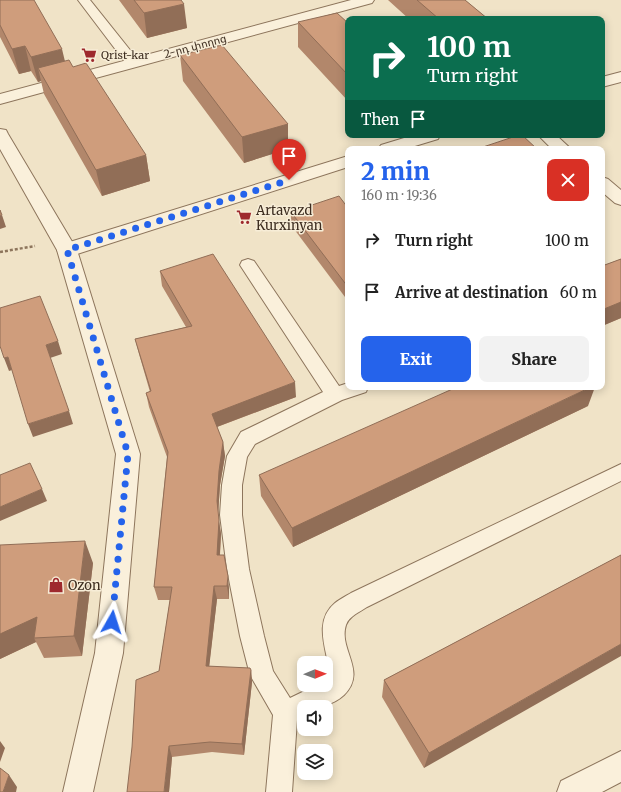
<!DOCTYPE html>
<html lang="en">
<head>
<meta charset="utf-8">
<style>
	body { margin:0; font-family:Merriweather,"Noto Sans Armenian",serif; background:#f2f2f2; color:#222; height:100vh; display:flex; flex-direction:column; font-size:15px; white-space:nowrap }
	* { box-sizing:border-box; margin:0 }
	p { font-size:13px; color:#767676 }
	.icon { flex:none; width:22px; height:22px; fill:none; stroke:currentColor; stroke-width:2; stroke-linecap:round; stroke-linejoin:round }
	.map { position:relative; flex:1; overflow:hidden }
	.sheet { position:absolute; left:345px; top:146px; width:260px; height:244px; display:flex; flex-direction:column; background:#fff; border-radius:8px; box-shadow:0 2px 10px #0003 }
	.sheet>* { flex:none }
	.banner { position:absolute; left:345px; top:16px; width:260px; height:122px; border-radius:8px; box-shadow:0 2px 10px #0003; background:#0b6e4f; color:#fff; overflow:hidden }
	.needle { width:26px; rotate:89deg }
	.fabs { position:absolute; left:297px; top:656px; display:grid; gap:8px }
	.fabs a { display:grid; place-items:center; width:36px; height:36px; border-radius:8px; background:#fff; box-shadow:0 2px 10px #0003; font-size:20px }
	.pin { position:absolute; display:grid; place-items:center; width:34px; height:34px; color:#fff; margin:-41px -17px; border-radius:50% 50% 50% 0; rotate:-45deg; box-shadow:0 0 4px #0007 }
	.pin .icon { rotate:45deg }
	.me { position:absolute; width:44px; margin:-22px; rotate:6deg; stroke-linejoin:round; filter:drop-shadow(0 0 3px #0008) }
	.turn { display:flex; align-items:center; gap:14px; height:84px; padding:0 16px; font-size:18px }
	.turn .icon { width:52px; height:52px; stroke-width:2.5 }
	.turn b { display:block; font-size:28px; line-height:34px }
	.then { display:flex; align-items:center; height:38px; padding:0 16px; background:#0003; gap:8px; font-size:15px }
	.round { display:grid; place-items:center; flex:none; width:42px; height:42px; border-radius:8px; background:#f2f2f2 }
	.summary { display:flex; align-items:center; justify-content:space-between; height:68px; padding:0 16px }
	h1 { font-size:24px; font-weight:800; line-height:30px; color:#2563eb }
	.primary-button { display:flex; gap:8px; margin-top:auto; padding:8px 16px }
	.primary-button a { flex:1; height:46px; border-radius:8px; background:#2563eb; color:#fff; font-size:16px; font-weight:800; line-height:46px; text-align:center }
	.primary-button a+a { background:#f2f2f2; color:#222 }
	ul { padding:0; list-style:none }
	li { display:flex; align-items:center; gap:12px; height:52px; padding:0 16px }
	li div { flex:1 }
	li b { display:block; font-size:15px }
	li em { font-style:normal }
	.map>svg:first-child { display:block }
	.lines { fill:none; stroke-linecap:round; stroke-linejoin:round }
	.service-casing { stroke:#8d755c; stroke-width:2 }
	.minor-casing { stroke:#8d755c; stroke-width:2 }
	.tertiary-casing { stroke:#8d755c; stroke-width:2 }
	.path { stroke:#8d755c; stroke-width:2.5; stroke-dasharray:3 2; stroke-linecap:butt }
	.service { fill:#faf0db; fill-rule:evenodd }
	.minor { fill:#faf0db; fill-rule:evenodd }
	.tertiary { fill:#faf0db; fill-rule:evenodd }
	.wall { fill:#b2876b }
	.shaded-wall { fill:#916e57 }
	.building { fill:#cf9d7c; stroke:#916e57 }
	.route { stroke:#2563eb; stroke-width:7; stroke-dasharray:0 12.6 }
	.labels { text-anchor:middle; dominant-baseline:central; stroke-width:3; stroke-linejoin:round; paint-order:stroke }
	.far-street-label { font-size:11px; fill:#3d2d20; stroke:#f7edd7 }
	.far-poi-label { font-size:11px; fill:#3d2d20; stroke:#f7edd7; text-anchor:start }
	.poi-label { font-size:13px; fill:#3d2d20; stroke:#f7edd7; text-anchor:start }
</style>
</head>
<body>
<div class="map">
<svg width="621" height="792" viewBox="0 0 621 792">
	<rect width="100%" height="100%" fill="#f0e3c7"/>
	<g class="lines">
		<!-- service casing -->
		<g class="service-casing">
			<path id="service" d="M78,0H90L138,60L140,63L138,66H128Z
				M248,259L254,261L339,386L348,383V387H368L366,392L342,400L255,444L247,457L242,485V515L249,569L264,636L273,671L290,698L317,685H326V679L330,676C328,652 312,622 335,603C340,599 346,596 351,593L621,464V481L367,607C360,612 349,616 346,625C338,650 368,671 344,695C332,706 319,707 304,707V716L297,720L292,792H266L273,715L250,675L240,636L227,569L220,515L222,485L227,456L241,432L323,392L240,265L242,261Z"/>
		</g>
		<!-- minor casing -->
		<g class="minor-casing">
			<path id="minor" d="M351,0H374L372,3L0,104V94Z
				M621,72V82L602,87V77Z
				M414,135H440L438,139L405,149H378L381,145Z
				M538,135H556L571,149H552Z
				M348,156V167L74,255L67,256L60,255L57,250L60,245Z
				M602,177L608,179L621,190V205L615,203L602,192Z"/>
		</g>
		<!-- tertiary casing -->
		<g class="tertiary-casing">
			<path id="tertiary" d="M0,129L6,130L8,134L77,250L140,454L123,653L93,792H63L95,653L116,454L57,250L0,149Z
				M621,751V782L602,792H557L561,781Z"/>
		</g>
		<!-- path -->
		<path class="path" d="M0,252L35,246"/>
		<!-- service -->
		<use href="#service" class="service"/>
		<!-- minor -->
		<use href="#minor" class="minor"/>
		<!-- tertiary -->
		<use href="#tertiary" class="tertiary"/>
	</g>
	<!-- wall -->
	<path class="wall" d="M0,0L65,61L73,67L146,155L150,181L102,196L44,94L41,81L38,82L31,71L19,74L0,37Z
		M119,0H181L187,28L147,38Z
		M388,0H465L488,19H409Z
		M298,22L348,23V101L298,47Z
		M180,55L288,124V149L244,163L183,81Z
		M348,208V301L291,225V212Z
		M621,259V318L602,326V266Z
		M160,271L296,397L217,427L223,442L225,456L220,485L218,515L221,534L220,555L229,589V599H217L209,666L251,670L252,682L244,755L212,752L172,757L169,792L159,671L170,600H158L154,587L167,457L149,407L146,393L150,392L139,354L135,339L186,327L162,286Z
		M588,406L293,547L261,496L259,475Z
		M0,545L93,563L82,656L44,658L36,642L0,659Z
		M621,555L424,768L382,697L384,680Z"/>
	<!-- shaded-wall -->
	<path class="shaded-wall" d="M184,4L187,28L147,38L144,13Z
		M25,46L31,71L19,74L12,49Z
		M62,49L68,74L38,68L41,81L38,82L31,57Z
		M288,124V149L244,163L242,137Z
		M146,155L150,181L102,196L96,170Z
		M2,215L6,227L0,229V216Z
		M621,302V318L602,326V317L604,309Z
		M58,341L62,354L50,358L46,345Z
		M8,357L12,370L9,371L4,358Z
		M295,382L296,397L214,428L212,414Z
		M591,387H595L588,406L293,547L292,528Z
		M69,411L73,424L33,437L28,424Z
		M223,442L225,456L220,485L218,515L221,534L219,568L217,555V501L219,471Z
		M42,489L47,501L0,521V507Z
		M85,541L93,563L82,656L74,636Z
		M228,576L229,589V599L227,586Z
		M214,586L217,599L208,677L206,666Z
		M37,617L34,638L36,642L0,659V634Z
		M621,644V656L424,768L429,753Z
		M251,670L252,682L244,755L242,744Z
		M0,741L5,748L0,762Z
		M169,746L172,757L169,792H164Z
		M9,775L17,787L16,792H3Z"/>
	<!-- building -->
	<path class="building" d="M0,0H34L62,49L31,57L25,46L12,49L0,25Z
		M134,0H181L184,4L144,13Z
		M417,0H465L488,19H439Z
		M337,13L348,23V75L298,22Z
		M222,45L288,124L242,137L180,55Z
		M69,60L73,67L86,63L146,155L96,170L38,68Z
		M519,135H522L537,149H477Z
		M339,196L348,208V287L291,212Z
		M0,210L2,215L0,216Z
		M213,254L295,382L212,414L223,442L219,471L217,501L219,520L217,555H224L228,576L227,586H214L206,666L250,668L251,670L242,744L210,742L169,746L164,792H127L132,747L136,680L159,671L172,587H154L168,452L146,393L151,391L135,339L192,326L160,271Z
		M621,259V302L604,309L602,307V266Z
		M40,296L58,341L46,345L69,411L28,424L8,357L4,358L0,346V308Z
		M457,387H591L292,528L259,475Z
		M30,463L42,489L0,507V475Z
		M85,541L74,636L34,638L37,617L0,634V545Z
		M621,555V644L429,753L384,680Z
		M0,768L9,775L3,792H0Z"/>
	<g class="lines">
		<!-- route -->
		<path class="route" d="M112,622L128,454L67,250L289,180"/>
	</g>
	<!-- icons -->
	<defs>
		<g id="supermarket-bare" transform="scale(1.2)"><path d="M-6-5.5h2.5l.6 2H6L4.5 2H-2.5L-4.4-4H-6ZM-1.5 3.2a1.3 1.3 0 1 0 .1 0ZM3 3.2a1.3 1.3 0 1 0 .1 0Z" fill="#9e292d" stroke="#f7edd7" stroke-width="2.5" paint-order="stroke"/></g>
		<g id="shop-bare" transform="scale(1.2)"><path d="M-5-2.5h2.3a2.7 3.5 0 0 1 5.4 0H5L5.5 6h-11ZM-1.5-2.5h3a1.5 2.3 0 0 0-3 0Z" fill="#9e292d" stroke="#f7edd7" stroke-width="2.5" paint-order="stroke"/></g>
	</defs>
	<g fill-rule="evenodd">
		<use href="#supermarket-bare" x="89" y="55"/>
		<use href="#supermarket-bare" x="244" y="217"/>
		<use href="#shop-bare" x="56" y="585"/>
	</g>
	<g class="labels">
		<!-- far-street labels -->
		<g class="far-street-label">
			<text transform="translate(195 46) rotate(-15)">2-րդ փողոց</text>
		</g>
		<!-- far-poi labels -->
		<g class="far-poi-label">
			<text x="101" y="55">Qrist-kar</text>
		</g>
		<!-- poi labels -->
		<g class="poi-label">
			<text x="256" y="210">Artavazd<tspan x="256" dy="15">Kurxinyan</tspan></text>
			<text x="68" y="585">Ozon</text>
		</g>
	</g>
</svg>
<div class="fabs">
<a><svg class="needle" viewBox="-14 -14 28 28"><path d="M0-13l5 13h-10z" fill="#e53935"/><path d="M0 13l5-13h-10z" fill="#767676"/></svg></a>
<a><svg class="icon" aria-label="sound" viewBox="0 0 24 24"><path d="M4 9h4l5-4v14l-5-4H4zM17 9q2 3 0 6"/></svg></a>
<a><svg class="icon" aria-label="layers" viewBox="0 0 24 24"><path d="M12 4l9 5-9 5-9-5zM3 14l9 5 9-5"/></svg></a>
</div>
<div class="pin" style="left:289px;top:180px;background:#d93025"><svg class="icon" aria-label="arrive" viewBox="0 0 24 24"><path d="M6 21V4h12l-3 4 3 4H6"/></svg></div>
<svg class="me" style="left:112px;top:622px" viewBox="-20 -20 40 40"><path d="M0-17L14 15 0 8-14 15z" fill="#2563eb" stroke="#fff" stroke-width="4"/></svg>
<div class="banner">
<div class="turn"><svg class="icon" aria-label="right" viewBox="0 0 24 24"><path d="M7 20v-9h11M14 6l5 5-5 5"/></svg><div><b>100 m</b>Turn right</div></div>
<div class="then">Then<svg class="icon" aria-label="arrive" viewBox="0 0 24 24"><path d="M6 21V4h12l-3 4 3 4H6"/></svg></div>
</div>
<section class="sheet">
<div class="summary"><div><h1>2 min</h1><p>160 m · 19:36</p></div><a class="round" style="background:#d93025;color:#fff"><svg class="icon" aria-label="close" viewBox="0 0 24 24"><path d="M6 6l12 12M18 6L6 18"/></svg></a></div>
<ul>
<li><svg class="icon" aria-label="right" viewBox="0 0 24 24"><path d="M7 20v-9h11M14 6l5 5-5 5"/></svg><div><b>Turn right</b></div><em>100 m</em></li>
<li><svg class="icon" aria-label="arrive" viewBox="0 0 24 24"><path d="M6 21V4h12l-3 4 3 4H6"/></svg><div><b>Arrive at destination</b></div><em>60 m</em></li>
</ul>
<div class="primary-button"><a>Exit</a><a>Share</a></div>
</section>
</div>
</body>
</html>
